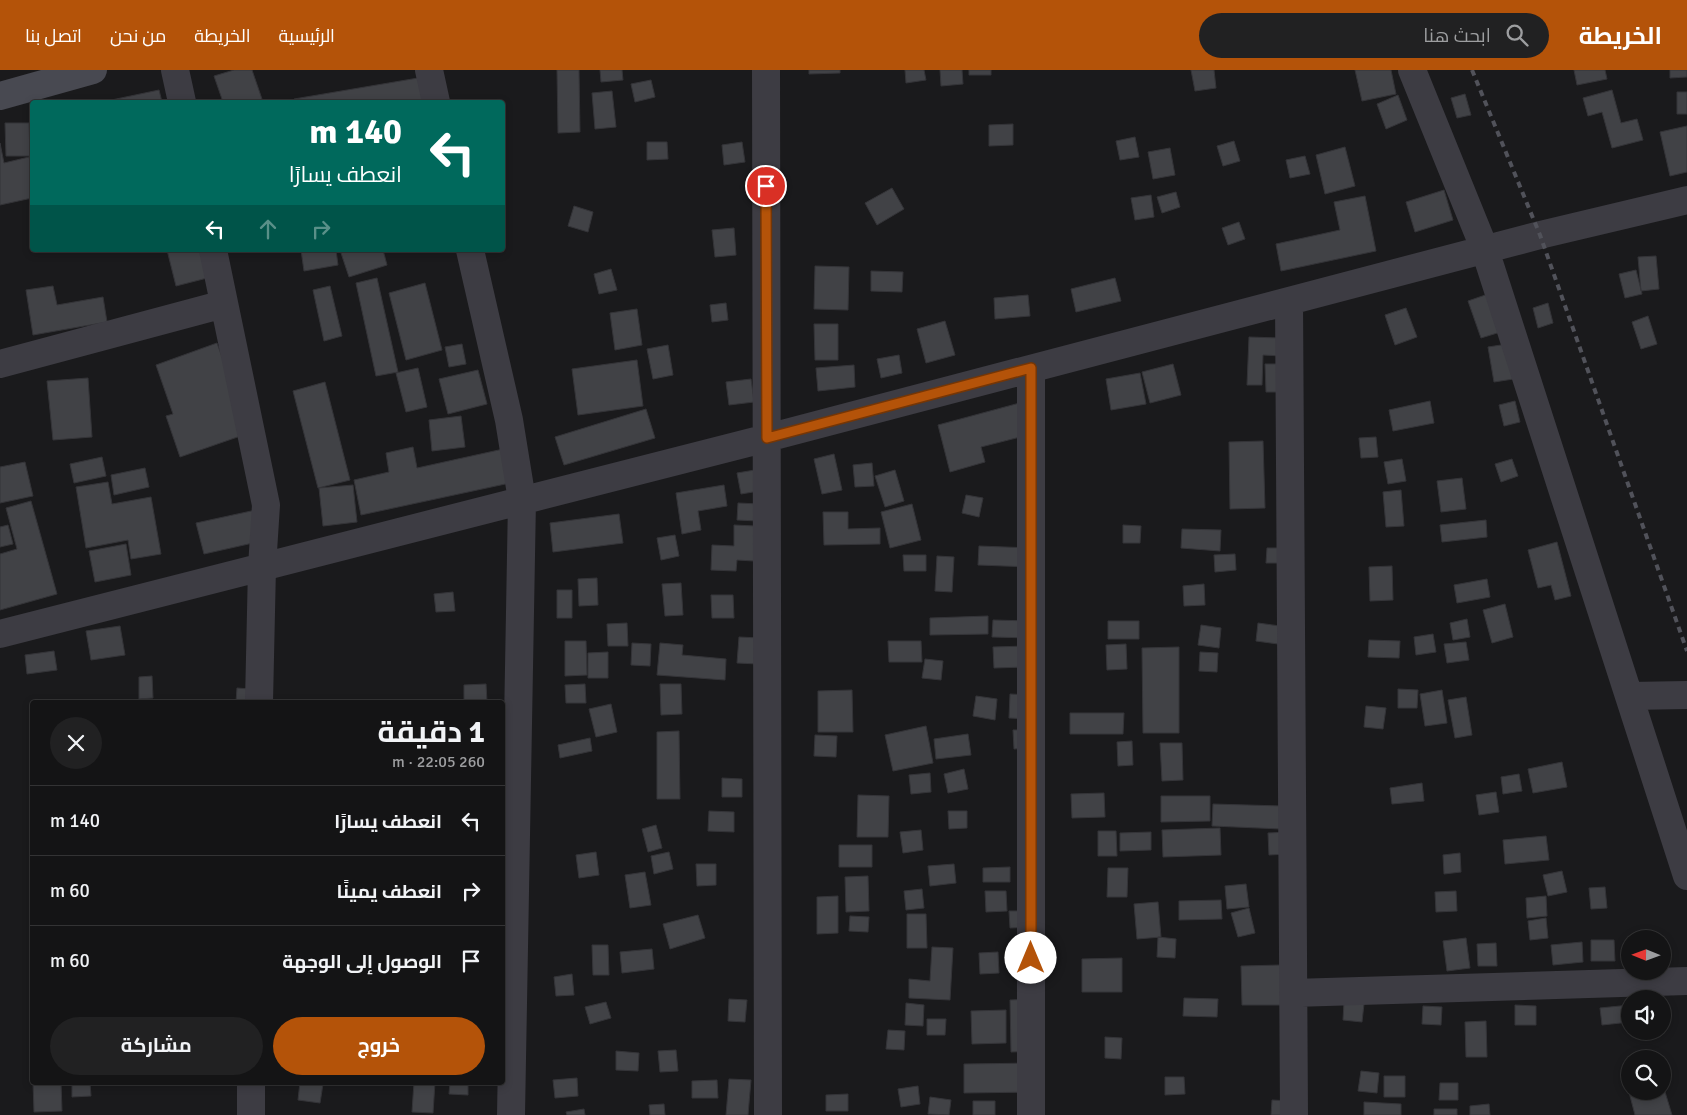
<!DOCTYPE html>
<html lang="ar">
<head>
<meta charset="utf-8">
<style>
	body { margin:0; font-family:Signika,Cairo,sans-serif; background:#212122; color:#f1f3f6; direction:rtl; height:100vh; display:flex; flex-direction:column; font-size:19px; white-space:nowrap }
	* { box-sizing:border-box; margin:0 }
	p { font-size:16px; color:#9d9ea0 }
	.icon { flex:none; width:28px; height:28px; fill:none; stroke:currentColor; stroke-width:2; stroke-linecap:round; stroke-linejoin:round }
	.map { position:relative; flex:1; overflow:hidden; direction:ltr }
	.details { position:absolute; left:30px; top:630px; width:475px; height:385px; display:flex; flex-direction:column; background:#141415; border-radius:5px; box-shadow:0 2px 8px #0003,0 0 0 1px #333334; direction:rtl }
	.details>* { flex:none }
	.banner { position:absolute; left:30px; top:30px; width:475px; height:152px; border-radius:5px; box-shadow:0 2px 8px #0003,0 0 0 1px #333334; direction:rtl; background:#00695c; color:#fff; overflow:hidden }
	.needle { width:32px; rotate:271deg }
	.controls { position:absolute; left:1621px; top:860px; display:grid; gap:10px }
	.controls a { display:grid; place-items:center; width:50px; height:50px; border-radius:50%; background:#141415; box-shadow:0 2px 8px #0003,0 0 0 1px #333334; font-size:25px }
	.pin { position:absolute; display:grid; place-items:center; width:42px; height:42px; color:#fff; margin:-21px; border:2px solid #fff; border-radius:50%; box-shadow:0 1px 5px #0007 }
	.me { position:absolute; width:55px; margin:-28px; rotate:0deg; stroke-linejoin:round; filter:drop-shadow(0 0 4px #0008) }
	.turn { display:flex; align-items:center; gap:18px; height:105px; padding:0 20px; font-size:22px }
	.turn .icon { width:65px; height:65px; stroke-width:2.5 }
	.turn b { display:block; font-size:35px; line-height:42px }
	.lanes { display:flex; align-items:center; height:48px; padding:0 20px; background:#0003; justify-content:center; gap:25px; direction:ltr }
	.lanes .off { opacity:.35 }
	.round { display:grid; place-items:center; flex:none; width:52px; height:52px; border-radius:26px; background:#212122 }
	.overview { display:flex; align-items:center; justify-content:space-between; height:85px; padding:0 20px }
	h1 { font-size:30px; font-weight:700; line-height:38px }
	.button { display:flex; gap:10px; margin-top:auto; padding:10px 20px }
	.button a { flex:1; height:58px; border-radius:30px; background:#b45309; color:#fff; font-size:20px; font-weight:700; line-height:58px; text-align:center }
	.button a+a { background:#212122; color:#f1f3f6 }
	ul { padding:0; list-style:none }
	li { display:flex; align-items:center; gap:15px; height:70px; padding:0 20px; border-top:1px solid #333334 }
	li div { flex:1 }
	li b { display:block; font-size:19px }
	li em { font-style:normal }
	header { display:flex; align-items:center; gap:30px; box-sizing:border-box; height:70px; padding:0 25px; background:#b45309; color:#fff }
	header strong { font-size:24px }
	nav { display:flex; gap:28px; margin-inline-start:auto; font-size:18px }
	.search { width:350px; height:45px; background:#212122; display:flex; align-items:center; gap:12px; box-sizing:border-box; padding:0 18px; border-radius:28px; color:#9d9ea0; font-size:19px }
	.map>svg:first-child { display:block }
	.building { fill:#414246; stroke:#343438 }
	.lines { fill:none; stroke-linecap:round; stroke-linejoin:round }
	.street { stroke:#3d3c43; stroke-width:28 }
	.secondary { stroke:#484951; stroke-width:28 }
	.rail { stroke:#51525a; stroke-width:4; stroke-dasharray:6 5; stroke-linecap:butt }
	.route-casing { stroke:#753606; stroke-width:12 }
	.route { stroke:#b45309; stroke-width:9 }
</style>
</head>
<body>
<header>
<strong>الخريطة</strong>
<div class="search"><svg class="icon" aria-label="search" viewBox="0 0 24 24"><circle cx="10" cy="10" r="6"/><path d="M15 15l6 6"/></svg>ابحث هنا</div>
<nav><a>الرئيسية</a><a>الخريطة</a><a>من نحن</a><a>اتصل بنا</a></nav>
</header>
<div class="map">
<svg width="1687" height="1045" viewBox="0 0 1687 1045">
	<rect width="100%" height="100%" fill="#1a1a1c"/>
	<!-- building -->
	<path class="building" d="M234,0H252L263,32H223L214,6Z
		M557,0H579L580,62L558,63Z
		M600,0H622L623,10L601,12Z
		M809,0H840V3L809,4Z
		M905,0H924L926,10L906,13Z
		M940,0H962L963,14L941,16Z
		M969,0H991V5H969Z
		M1191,0H1214L1216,18L1195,21Z
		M1355,0H1391L1396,24L1362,31Z
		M1574,0H1605L1607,9L1577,15Z
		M1670,0H1687V7L1670,8Z
		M430,6L429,32H295L294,29Z
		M651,10L655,27L635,32L631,14Z
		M159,20L162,32H102Z
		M1612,20L1621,53L1637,49L1643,70L1612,78L1602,42L1588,46L1583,28Z
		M612,21L616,57L595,59L592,23Z
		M1677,22H1687V44H1677Z
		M1465,24L1471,45L1457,48L1451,28Z
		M1398,25L1407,50L1386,59L1377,34Z
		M5,53H29L30,86H6Z
		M1013,54V75L989,76V55Z
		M1687,56V102L1670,106L1660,62Z
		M1135,67L1139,87L1120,90L1116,71Z
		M1234,71L1240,91L1223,96L1217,76Z
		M647,72H667L668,89L647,90Z
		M742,72L745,92L724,95L722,75Z
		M0,73L4,93L29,87L32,102V128L0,135Z
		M1345,77L1355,116L1325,124L1316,85Z
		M1170,78L1175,105L1153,109L1148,82Z
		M1305,86L1310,104L1290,108L1286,90Z
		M892,118L904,139L877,155L865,133Z
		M1444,120L1453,150L1415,162L1406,132Z
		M1176,122L1180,137L1162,143L1157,127Z
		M1151,125L1154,147L1135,150L1131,128Z
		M1365,126L1376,181L1281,201L1276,174L1340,160L1334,132Z
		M574,136L593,142L588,162L568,156Z
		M1239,152L1245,169L1228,175L1222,158Z
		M734,158L736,185L715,187L712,160Z
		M167,180H208L215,206L176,216Z
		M301,180H336L338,195L304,201Z
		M340,180H383L387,195L349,207Z
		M1656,186L1659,219L1641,221L1638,187Z
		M815,196L849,197L848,240L814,239Z
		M611,199L617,220L599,224L594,204Z
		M1636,200L1642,224L1625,228L1619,204Z
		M871,201L903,202L902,222L871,221Z
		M377,208L398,302L376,306L356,213Z
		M1115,208L1121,231L1076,242L1071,219Z
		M425,213L442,280L406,290L389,223Z
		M53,216L57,235L103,227L107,252L33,265L26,220Z
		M330,216L342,266L324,271L313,220Z
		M1494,222L1507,260L1481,268L1468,231Z
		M1028,225L1030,246L995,249L994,228Z
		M726,233L728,250L712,252L710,235Z
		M1548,233L1553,253L1538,258L1533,238Z
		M1406,238L1417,267L1395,275L1385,245Z
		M637,239L642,275L615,280L610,243Z
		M1648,246L1657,274L1641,279L1632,252Z
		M945,251L955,285L926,293L917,259Z
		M814,254H838V290H815Z
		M1249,267L1281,268V286L1263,285L1262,315H1247Z
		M217,273L249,363L180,387L166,346L173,344L156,295Z
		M1514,273L1520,308L1494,312L1488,277Z
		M462,274L466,294L449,297L445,277Z
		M668,275L673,305L653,309L647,279Z
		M899,285L902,303L881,308L877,289Z
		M637,290L643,336L578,345L572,299Z
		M1173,294L1181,325L1150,333L1142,302Z
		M1265,294H1281L1282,322H1266Z
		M854,295L855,317L818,321L816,298Z
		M418,298L427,337L406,342L396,303Z
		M478,300L487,334L448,344L439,309Z
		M1140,303L1146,334L1111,340L1106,309Z
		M88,308L92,367L53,370L47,311Z
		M751,309L754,332L729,335L726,312Z
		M325,312L350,410L318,418L293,321Z
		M1027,331L1036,363L981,377L985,392L950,402L938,355Z
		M1430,331L1434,353L1393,361L1389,340Z
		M1515,331L1520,352L1504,356L1499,335Z
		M646,339L655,368L564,395L555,367Z
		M461,346L465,377L432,381L429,350Z
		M1376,367L1378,387L1361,388L1359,368Z
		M1263,371L1265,438L1230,439L1229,372Z
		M517,376L524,410L361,445L354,410L389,402L386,383L413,377L417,398Z
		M834,384L842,420L822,424L814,389Z
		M102,387L106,406L74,413L70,394Z
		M1402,389L1406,411L1388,414L1384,392Z
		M1512,389L1518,406L1501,412L1495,394Z
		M25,392L33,426L0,433V397Z
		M872,393L874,416L855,417L853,395Z
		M145,398L149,417L114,425L111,405Z
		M755,400L759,421L741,424L737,403Z
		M895,400L904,431L885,437L875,406Z
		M1462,408L1466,439L1441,442L1437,411Z
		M108,412L112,434L151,427L161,484L131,489L128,470L86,478L76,417Z
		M353,415L357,452L323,456L319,418Z
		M724,415L727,436L698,441L701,460L682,464L676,423Z
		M1401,420L1404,456L1386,457L1383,422Z
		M966,425L983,428L979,447L962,443Z
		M31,431L57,524L0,540V484L17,479L6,438Z
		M738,433L760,434L758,451L737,450Z
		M912,434L921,470L890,478L881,442Z
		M265,438L271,469L204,484L196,453Z
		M823,442H848V459L880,458V474L824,475Z
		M619,444L623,473L553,482L550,453Z
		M1486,450L1487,467L1442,472L1440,455Z
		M8,455L13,474L0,477V457Z
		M734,455L755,456L754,491L737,490L736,501L711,500L712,475L734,476Z
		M1123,455L1141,456L1140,473H1123Z
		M1182,459L1221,460L1220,481L1181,478Z
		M675,465L679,486L661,490L657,468Z
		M1557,472L1571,526L1555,530L1551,515L1538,518L1528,480Z
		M126,474L131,505L95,512L89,481Z
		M979,476L1031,478V497L978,495Z
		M1267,478H1283L1282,493H1266Z
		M1235,484L1236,500L1215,502L1214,485Z
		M903,485H926V501H904Z
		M937,486L954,487L952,522L935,521Z
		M1392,496L1393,530L1370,531L1369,497Z
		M597,508L598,535L579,536L578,509Z
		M1487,509L1490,527L1457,533L1454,515Z
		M681,513L683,545L665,546L662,514Z
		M1204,514L1205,535L1184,536L1183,516Z
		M557,520H572V548H557Z
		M453,522L455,541L436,542L434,524Z
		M711,525H733L734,548H712Z
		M1505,534L1513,567L1492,573L1483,540Z
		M988,546V564L930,565V548Z
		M1467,549L1470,567L1453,570L1450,553Z
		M993,550L1031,551L1030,568L992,567Z
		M1108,551H1139V569H1108Z
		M627,553L628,576H608L607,554Z
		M1258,553L1280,556L1278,574L1256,571Z
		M1201,555L1221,558L1219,578L1198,575Z
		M120,556L125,585L91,590L86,561Z
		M1433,564L1436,582L1416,585L1414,567Z
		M739,567L760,568L758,594L737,593Z
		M1369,570L1400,571L1399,588L1368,587Z
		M565,571H586L587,605L565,606Z
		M888,571H921L922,592H889Z
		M1466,572L1469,590L1447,593L1444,574Z
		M632,573L651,574L650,596L631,595Z
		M660,573L683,575L682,585L726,589L725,610L657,605Z
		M1126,574L1127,599L1107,600L1106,575Z
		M1026,576L1027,597L994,598L993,577Z
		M1179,577V663H1143L1142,578Z
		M54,581L57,600L27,604L25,585Z
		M608,582V608H588V583Z
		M1200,582L1218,583L1217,602L1199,601Z
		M925,589L943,591L941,610L922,608Z
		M152,606L153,628L139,629V607Z
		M486,614L487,632H464V615Z
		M585,614L586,633H566L565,615Z
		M660,614H681L682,644L661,645Z
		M237,618L262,620L261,632H236Z
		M1398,619L1418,620L1417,638H1398Z
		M852,620L853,662H818V621Z
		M1442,620L1447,653L1425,656L1420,624Z
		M1010,624L1030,625L1029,649L1009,648Z
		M976,626L997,629L995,650L973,646Z
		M1466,627L1472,665L1455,668L1448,630Z
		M611,634L617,662L596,667L589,639Z
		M1366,636L1386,638L1383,659L1364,657Z
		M1070,643H1124L1123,664H1070Z
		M926,656L933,693L893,701L885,665Z
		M1013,660H1031V678L1014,679Z
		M679,661L680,729H657V662Z
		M968,664L971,685L936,689L934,669Z
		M815,665L837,666L836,687L814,686Z
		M590,668L592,681L560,688L558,675Z
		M1132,671L1133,695L1118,696L1117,672Z
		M1160,673H1182L1183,710L1162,711Z
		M1562,692L1567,717L1533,723L1528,699Z
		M964,699L968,719L948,723L944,704Z
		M930,703L931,722L911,724L909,705Z
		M1519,704L1522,721L1503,724L1501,707Z
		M722,708L742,709V727H722Z
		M1422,713L1424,731L1392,734L1390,718Z
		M1496,722L1499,742L1479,745L1476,725Z
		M1104,723L1105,747L1072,748L1071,724Z
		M858,725L889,726L888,767H857Z
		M1161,726H1210V751L1161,752Z
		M1213,734L1282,736L1281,759L1212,756Z
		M709,741L734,742V762L708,761Z
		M948,741H967V758L949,759Z
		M656,755L662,778L648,782L642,759Z
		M1220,758L1221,785L1163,787L1162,760Z
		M921,760L923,780L903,783L900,762Z
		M1098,761H1116L1117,786H1098Z
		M1151,762V780L1120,781V763Z
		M1287,762L1288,784L1269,785L1268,763Z
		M1546,766L1549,790L1505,794L1503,770Z
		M839,775H872V797H839Z
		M596,782L599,805L579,808L576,785Z
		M669,782L673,799L654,804L651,786Z
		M1460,783L1461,802L1444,804L1443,785Z
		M696,794H716V815L697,816Z
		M954,794L956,813L930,816L928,796Z
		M1010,797V812H983V798Z
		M1108,798H1128L1127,827H1107Z
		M1562,801L1567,822L1548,826L1543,805Z
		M645,802L651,835L630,838L625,805Z
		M868,806L869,841L846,842L845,807Z
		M1246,814L1249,837L1227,839L1225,816Z
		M1605,817L1607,838L1591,839L1589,818Z
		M922,819L924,838L906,840L904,821Z
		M985,821H1006L1007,841L986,842Z
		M1456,821L1457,841L1436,842L1435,822Z
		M838,826V863L817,864V827Z
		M1546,826L1547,846L1527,848L1526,828Z
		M1221,830L1222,849L1179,850V831Z
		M1158,832L1161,867L1137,869L1134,834Z
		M1249,838L1255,863L1238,867L1231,843Z
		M1009,841H1031L1032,857L1010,858Z
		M907,844H926L927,878H907Z
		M698,845L705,868L670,879L663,854Z
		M30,846H32V878H31Z
		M850,846L869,847L868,862L849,861Z
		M1546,848L1548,868L1530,870L1528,851Z
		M1158,867L1176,869L1175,888L1157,887Z
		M1466,868L1470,898L1447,901L1443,871Z
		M1591,870H1614L1615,891H1591Z
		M1582,872L1583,892L1553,895L1551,875Z
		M1496,873L1497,896H1478L1477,874Z
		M592,875H608L609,905H593Z
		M932,877L953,878L950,930L909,928V909L930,911Z
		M652,879L654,899L622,903L620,882Z
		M998,882L999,903L980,904L979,883Z
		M1122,888V922H1082V889Z
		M1281,895V935H1242L1241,896Z
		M572,904L574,925L556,926L554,907Z
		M1184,928L1218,929L1217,947L1183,946Z
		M729,929L747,930L745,952L728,951Z
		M1036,929L1037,981L1011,982L1010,930Z
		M606,932L611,948L590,954L585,937Z
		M1344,932L1364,934L1362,952L1343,950Z
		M906,933L924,935L923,956L905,955Z
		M1515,935L1536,936V955H1515Z
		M1630,935V952L1602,955L1600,938Z
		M1423,936L1442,937L1441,955L1422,954Z
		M1006,940V973L972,974L971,941Z
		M927,949H946L945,965H927Z
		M1486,951L1487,987H1466L1465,952Z
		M888,960L905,961L904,980L886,979Z
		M1105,967L1122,968L1121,989L1105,988Z
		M676,980L678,1001L660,1002L658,981Z
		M616,981L639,983L638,1001L616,1000Z
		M1035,993L1036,1022L964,1023V994Z
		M1361,1001L1379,1003L1377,1023L1358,1021Z
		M1384,1006H1405V1027H1384Z
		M1630,1006V1021H1662V1012L1672,1045H1635L1625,1007Z
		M1165,1007H1184L1185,1024L1165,1025Z
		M577,1008L578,1026L555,1028L553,1010Z
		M729,1009L751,1010L748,1045H726Z
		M717,1010L718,1028H692V1011Z
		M33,1012H61L62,1041L34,1042Z
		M72,1012H90L91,1026L72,1027Z
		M300,1012L323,1014L320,1033L298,1030Z
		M414,1012H435L433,1043L412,1042Z
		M450,1012H468V1025L449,1024Z
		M1440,1013H1458V1030H1439Z
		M918,1016L920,1034L901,1037L898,1019Z
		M848,1024V1041H826V1025Z
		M930,1027L951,1030L949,1045L928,1044Z
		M1272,1030L1290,1031L1289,1045H1271Z
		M973,1031H995V1045H973Z
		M1364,1032L1401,1034V1045H1364Z
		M664,1034L665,1045H650L649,1035Z
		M1489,1034L1490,1045H1470V1036Z
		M584,1039L585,1045H567L566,1042Z
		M1434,1039H1457V1045H1434Z"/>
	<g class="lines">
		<!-- street -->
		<path class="street" d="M175,0L182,32
			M429,0L436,32
			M766,0L768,1045
			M1412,0L1485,180L1687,806
			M213,180L266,435L262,497L259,632
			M470,180L509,350L522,430L511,1045
			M1289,231L1294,1045
			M0,294L224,234
			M1031,299V1045
			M0,564L767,368L1540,165L1687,130
			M1629,626L1687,625
			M1293,923L1687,911
			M251,1045V1012"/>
		<!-- secondary -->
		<path class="secondary" d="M0,26L93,0"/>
		<!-- rail -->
		<path class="rail" d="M1472,0L1540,165L1687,581"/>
	</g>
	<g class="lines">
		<!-- route casing -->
		<g class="route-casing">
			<path id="route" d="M766,116L767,368L1031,298V888"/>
		</g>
		<!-- route -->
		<use href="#route" class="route"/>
	</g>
</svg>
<div class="controls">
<a><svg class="needle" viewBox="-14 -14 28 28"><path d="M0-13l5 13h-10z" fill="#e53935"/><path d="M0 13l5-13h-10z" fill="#9d9ea0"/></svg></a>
<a><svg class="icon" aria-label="sound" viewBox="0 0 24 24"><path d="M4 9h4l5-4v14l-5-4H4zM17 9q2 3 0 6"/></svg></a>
<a><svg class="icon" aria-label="search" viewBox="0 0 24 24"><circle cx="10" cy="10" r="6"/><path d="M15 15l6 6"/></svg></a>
</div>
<div class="pin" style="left:766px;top:116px;background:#d93025"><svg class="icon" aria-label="arrive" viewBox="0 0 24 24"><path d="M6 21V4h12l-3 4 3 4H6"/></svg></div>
<svg class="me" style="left:1031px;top:888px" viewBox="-20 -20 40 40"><circle r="19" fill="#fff"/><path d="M0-13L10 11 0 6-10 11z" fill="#b45309"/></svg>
<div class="banner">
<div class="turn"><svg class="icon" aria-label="left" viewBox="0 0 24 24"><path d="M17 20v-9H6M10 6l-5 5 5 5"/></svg><div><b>140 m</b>انعطف يسارًا</div></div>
<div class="lanes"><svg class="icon" aria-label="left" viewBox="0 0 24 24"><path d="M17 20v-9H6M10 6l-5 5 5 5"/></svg><svg class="icon off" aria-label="ahead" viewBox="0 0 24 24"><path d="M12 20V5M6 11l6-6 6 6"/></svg><svg class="icon off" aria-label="right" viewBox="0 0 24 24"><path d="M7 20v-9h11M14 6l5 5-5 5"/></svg></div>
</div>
<section class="details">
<div class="overview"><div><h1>1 دقيقة</h1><p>260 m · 22:05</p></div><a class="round"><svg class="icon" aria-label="close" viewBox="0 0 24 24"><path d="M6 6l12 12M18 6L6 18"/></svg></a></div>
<ul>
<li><svg class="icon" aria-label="left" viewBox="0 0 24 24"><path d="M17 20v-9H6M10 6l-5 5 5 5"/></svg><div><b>انعطف يسارًا</b></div><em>140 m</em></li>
<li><svg class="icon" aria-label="right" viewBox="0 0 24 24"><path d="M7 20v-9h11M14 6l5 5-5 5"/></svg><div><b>انعطف يمينًا</b></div><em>60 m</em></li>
<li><svg class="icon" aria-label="arrive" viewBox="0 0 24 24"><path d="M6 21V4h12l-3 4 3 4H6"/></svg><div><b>الوصول إلى الوجهة</b></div><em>60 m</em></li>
</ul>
<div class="button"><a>خروج</a><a>مشاركة</a></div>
</section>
</div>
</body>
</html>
